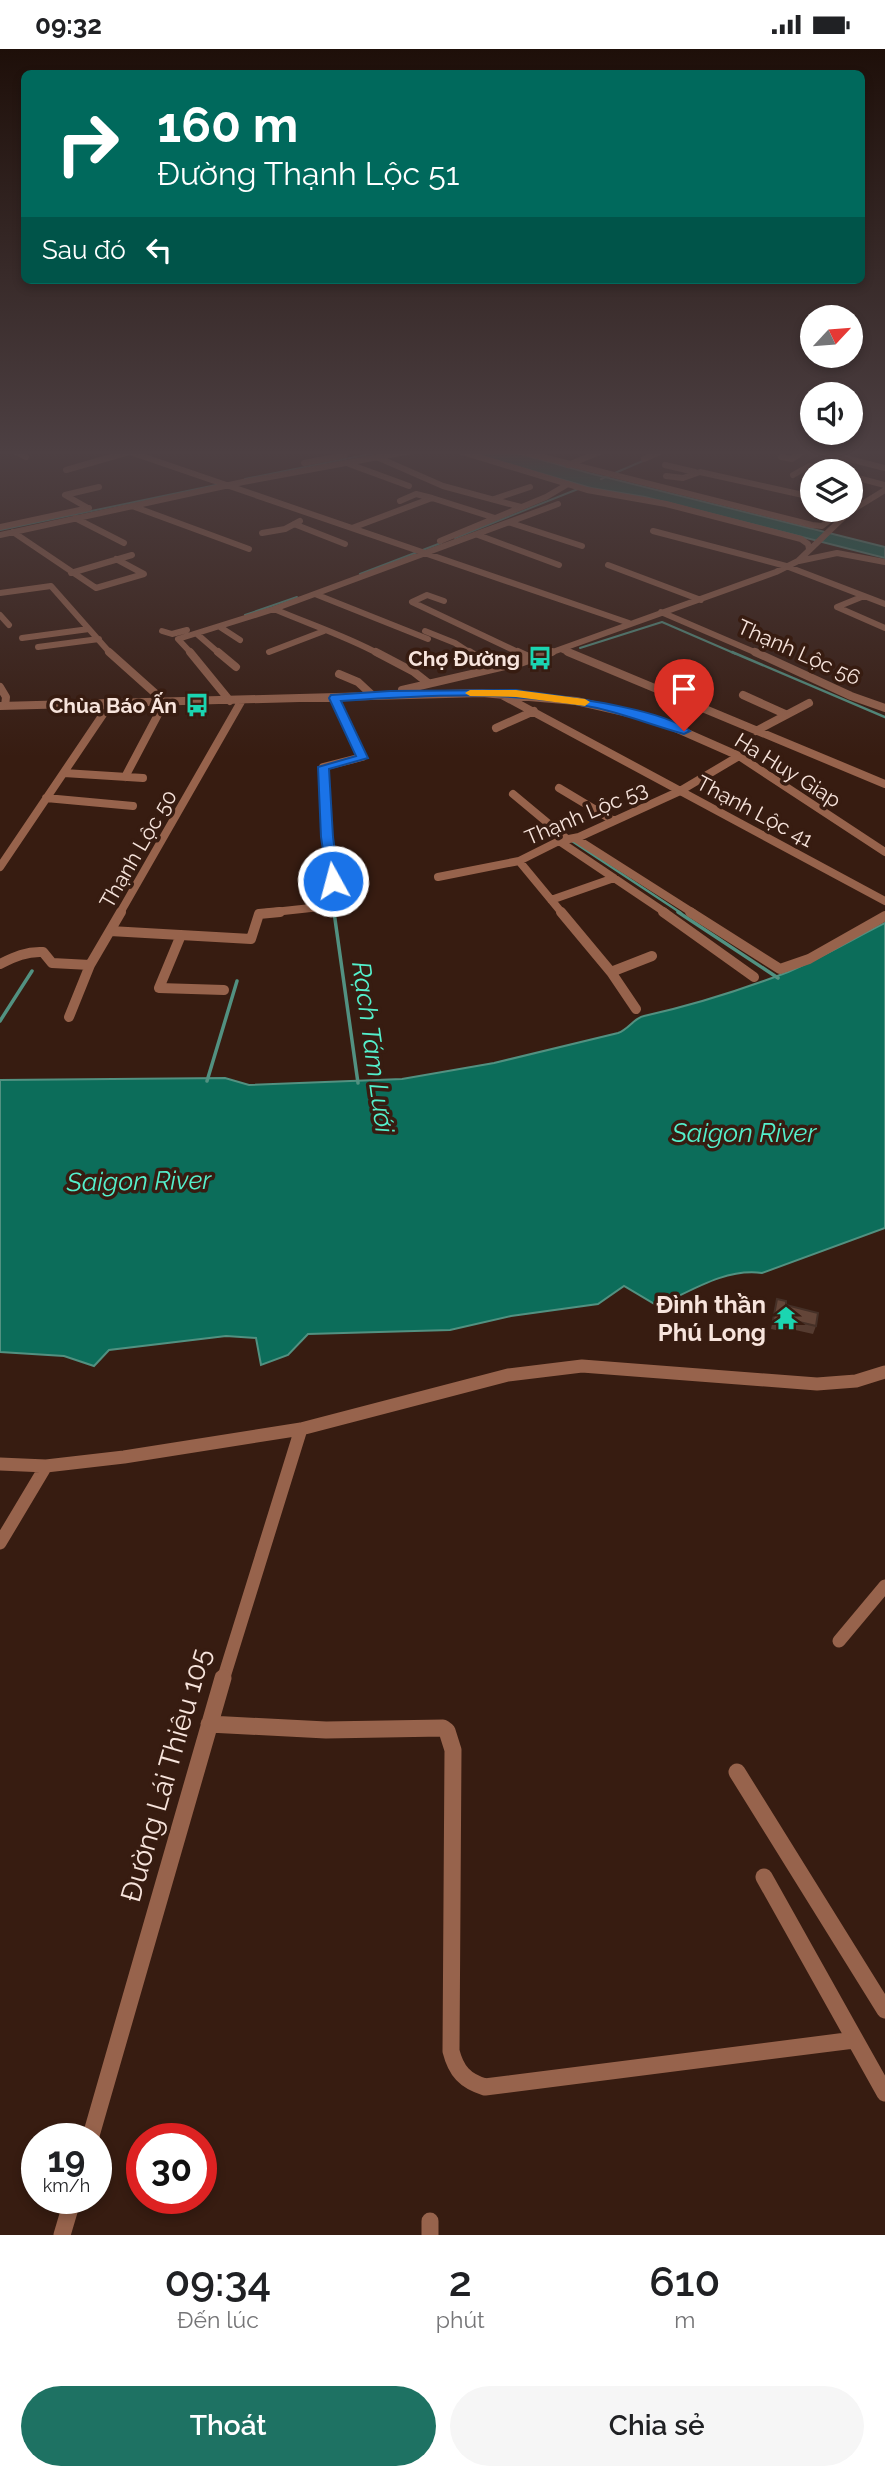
<!DOCTYPE html>
<html lang="vi">
<head>
<meta charset="utf-8">
<style>
	body { margin:0; font-family:Raleway,sans-serif; background:#f6f6f6; color:#202124; height:100vh; display:flex; flex-direction:column; font-size:26px; white-space:nowrap }
	* { box-sizing:border-box; margin:0 }
	p { font-size:23px; color:#757577 }
	.icon { flex:none; width:38px; height:38px; fill:none; stroke:currentColor; stroke-width:2; stroke-linecap:round; stroke-linejoin:round }
	.map { position:relative; height:2186px; overflow:hidden }
	.panel { display:flex; flex-direction:column; background:#fff; flex:1 }
	.panel>* { flex:none }
	.guide { position:absolute; left:21px; top:21px; width:844px; height:214px; border-radius:10px; box-shadow:0 4px 10px #0003; background:#00695c; color:#fff; overflow:hidden }
	.needle { width:46px; rotate:64deg }
	.buttons { position:absolute; left:800px; top:256px; display:grid; gap:14px }
	.buttons a { display:grid; place-items:center; width:63px; height:63px; border-radius:50%; background:#fff; box-shadow:0 4px 10px #0003; font-size:35px }
	.speed { position:absolute; left:21px; top:2074px; display:flex; gap:14px; font-size:35px; font-weight:700; text-align:center }
	.speed>* { display:grid; place-content:center; width:91px; height:91px; border-radius:50%; background:#fff; box-shadow:0 4px 10px #0003; line-height:1 }
	.speed small { font-size:18px; font-weight:400 }
	.speed .limit { border:10px solid #d22; background:#fff; color:#111 }
	.pin { position:absolute; display:grid; place-items:center; width:60px; height:60px; color:#fff; margin:-72px -30px; border-radius:50% 50% 50% 0; rotate:-45deg; box-shadow:0 0 7px #0007 }
	.pin .icon { rotate:45deg }
	.me { position:absolute; width:77px; margin:-38px; rotate:353deg; stroke-linejoin:round; filter:drop-shadow(0 0 5px #0008) }
	.turn { display:flex; align-items:center; gap:24px; height:147px; padding:0 21px; font-size:32px }
	.turn .icon { width:91px; height:91px; stroke-width:2.5 }
	.turn b { display:block; font-size:49px; line-height:60px }
	.then { display:flex; align-items:center; height:66px; padding:0 21px; background:#0003; gap:14px; font-size:26px }
	.eta { display:flex; justify-content:space-evenly; align-items:center; height:119px; text-align:center }
	.eta b { font-size:42px; font-weight:600; line-height:49px }
	.cta { display:flex; gap:14px; margin-top:auto; padding:14px 21px }
	.cta a { flex:1; height:80px; border-radius:42px; background:#1e7263; color:#fff; font-size:28px; font-weight:600; line-height:80px; text-align:center }
	.cta a+a { background:#f6f6f6; color:#202124 }
	.status { display:flex; justify-content:space-between; align-items:center; height:49px; padding:0 35px; background:#fff; direction:ltr }
	.status svg { height:19px; fill:currentColor }
	.map>svg:first-child { display:block }
	.water { fill:#0c6d5a; stroke:#529181; stroke-width:2 }
	.lines { fill:none; stroke-linecap:round; stroke-linejoin:round }
	.stream-far2 { stroke:#529181; stroke-width:2 }
	.stream-far1 { stroke:#529181; stroke-width:2.5 }
	.stream { stroke:#529181; stroke-width:3.5 }
	.minor-far4 { stroke:#97634c; stroke-width:6 }
	.minor-far3 { stroke:#97634c; stroke-width:8 }
	.minor-far2 { stroke:#97634c; stroke-width:10 }
	.minor-far1 { stroke:#97634c; stroke-width:13 }
	.minor { stroke:#97634c; stroke-width:17 }
	.wall { fill:#553b30 }
	.building { fill:#634538; stroke:#453027; stroke-width:2 }
	.route { fill:#1a73e8; stroke:#114b97; stroke-width:2 }
	.slow { fill:#f59e0b }
	.labels { text-anchor:middle; dominant-baseline:central; stroke-width:7; stroke-linejoin:round; paint-order:stroke }
	.far-street-label { font-size:21px; fill:#f7e4dc; stroke:#371c11 }
	.far-poi-label { font-size:21px; font-weight:bold; fill:#f7e4dc; stroke:#371c11; text-anchor:end }
	.poi-label { font-size:24px; font-weight:bold; fill:#f7e4dc; stroke:#371c11; text-anchor:end }
	.water-label { font-size:26px; font-style:italic; fill:#54f0cc; stroke:#371c11 }
	.near-street-label { font-size:28px; fill:#f7e4dc; stroke:#371c11 }
</style>
</head>
<body>
<div class="status"><b>09:32</b><svg viewBox="0 0 49 12"><path d="M0 12V9h3v3zM5 12V6h3v6zM10 12V3h3v9zM15 12V0h3v12zM26 1h20v11H26zM47 4h2v5h-2z"/></svg></div>
<div class="map">
<svg width="885" height="2186" viewBox="0 0 885 2186">
	<rect width="100%" height="100%" fill="#371c11"/>
	<!-- water -->
	<path class="water" d="M463,402H510L589,424L885,498V509L645,448L591,439Z
		M885,874V1179L762,1224C725,1219 691,1242 658,1257L624,1237L598,1255L511,1267L450,1281L308,1285L288,1306L261,1316L256,1289L226,1287L109,1301L94,1317L64,1307L0,1303V1031L225,1029L249,1036L402,1030L494,1014L618,984C629,980 634,969 644,967C694,956 741,941 788,923C821,909 853,890 885,874Z"/>
	<g class="lines">
		<!-- stream-far2 -->
		<path class="stream-far2" d="M245,430L385,402
			M601,430L645,411
			M0,481L221,435
			M455,489L578,440
			M360,525L441,494
			M245,566L297,548
			M580,599L662,573L736,605"/>
		<!-- stream-far1 -->
		<path class="stream-far1" d="M732,603L885,668
			M572,792L681,864"/>
		<!-- stream -->
		<path class="stream" d="M334,863L358,1034
			M678,863L778,929
			M0,972L32,922
			M207,1032L237,932"/>
		<!-- minor-far4 -->
		<path class="minor-far4" d="M14,402L26,408
			M127,402L629,574
			M459,402L587,441L666,455L801,490L808,495L809,500
			M519,402L812,476L822,477L831,470
			M818,402L885,419
			M781,408L792,410L804,402
			M379,409L443,437L521,458
			M644,410L662,402
			M304,414L345,406L334,402
			M349,415L409,437
			M568,416L602,402
			M665,416L695,423
			M66,421L129,403
			M793,426L809,417L828,422
			M666,427L683,429L700,423L812,448
			M850,427L885,436
			M432,449L495,469
			M494,450L530,438
			M132,457L249,500
			M88,459L65,446L99,438
			M75,469L124,494
			M511,474L582,497
			M294,475L345,495
			M0,478L89,459
			M352,479L432,449L416,445L400,452
			M653,482L786,517L885,555
			M13,483L96,539L144,525L116,510
			M262,484L285,480L300,472
			M0,486L243,433L411,402
			M478,486L559,516
			M440,492L546,448L568,435
			M799,512L837,504L885,513
			M608,516L701,551
			M71,524L132,506
			M0,544L51,537L111,605
			M315,545L428,590
			M864,547L837,558L885,579
			M444,552L427,546L412,553L522,605
			M274,560C309,575 346,587 379,605
			M661,563L759,605
			M0,566L9,576
			M220,578L240,591
			M162,582L172,585L187,581
			M425,582L455,594L472,605
			M197,585L220,605
			M22,589L89,580
			M38,598L99,590
			M561,600L572,605
			M269,603L324,582
			M192,605L178,590L274,560L558,455
			M547,605L776,523L798,512L849,463L885,441"/>
		<!-- minor-far3 -->
		<path class="minor-far3" d="M109,603L156,645L162,658L125,728
			M190,603L230,652
			M218,603L236,618
			M376,603L414,623L428,634
			M469,603L495,619
			M518,603L533,610
			M568,603L885,735
			M755,603L851,647L885,659
			M339,625L358,633L372,646
			M0,638L6,648L5,657
			M402,641L523,613L552,603
			M500,645L885,852
			M743,646L785,665
			M0,657L482,644L576,652L655,670L739,707L885,803
			M496,679L534,662
			M756,682L809,654
			M64,724L143,729
			M559,739L614,772
			M513,745L567,790
			M46,749L133,757
			M575,789L693,864
			M559,792L666,864
			M519,812L562,864
			M0,818L110,655
			M438,828L519,812L559,792L579,788L680,742L739,707
			M551,851L614,829
			M120,864L242,651
			M265,864L320,858L336,851L327,788L323,718L362,708L334,649"/>
		<!-- minor-far2 -->
		<path class="minor-far2" d="M561,863L611,923
			M663,863L754,928
			M690,863L780,920L809,910L885,867
			M110,882L251,890L259,865L280,863
			M181,886L159,939L224,941
			M0,915C14,908 27,902 43,903L52,914L90,916
			M636,960L611,923L652,907
			M69,968L90,916L121,863"/>
		<!-- minor-far1 -->
		<path class="minor-far1" d="M0,1415L46,1417L124,1408L301,1380L508,1326L582,1317L817,1335L856,1332L885,1323
			M0,1494L46,1417
			M839,1592L885,1537
			M223,1631L301,1380"/>
		<!-- minor -->
		<path class="minor" d="M209,1675L326,1681L443,1679L447,1682L453,1701L451,2002C456,2022 465,2032 485,2038L854,1991
			M737,1723L885,1961
			M764,1828L885,2044
			M90,2090L223,1629
			M430,2172V2186
			M62,2186L73,2149"/>
	</g>
	<!-- wall -->
	<path class="wall" d="M777,1250L816,1277L813,1285L782,1278L781,1282L771,1280Z"/>
	<!-- building -->
	<path class="building" d="M777,1250L786,1252V1256L818,1264L816,1277L783,1269V1274L773,1271Z"/>
	<!-- sky -->
	<linearGradient id="sky" x2="0" y2="1"><stop stop-color="#1e0f09"/><stop offset="0.57" stop-color="#4d4043"/><stop offset="1" stop-color="#4d4043" stop-opacity="0"/></linearGradient>
	<rect width="885" height="708" fill="url(#sky)"/>
	<!-- route -->
	<path class="route" d="M516,641C556,647 660,658 690,682L684,685C655,677 627,666 597,659C514,641 425,646 341,652L368,709L329,720L333,788L339,832L337,834H328L321,788L318,718L356,707L329,649L331,646L390,642Z"/>
	<!-- slow -->
	<path class="slow" d="M516,641L585,650L590,653L585,657L516,648L470,647L465,644L470,641Z"/>
	<!-- icons -->
	<defs>
		<g id="bus-bare" transform="scale(1.89)"><path d="M-5-6H5V4H4V6H2V4H-2V6H-4V4H-5ZM-3.5-4V0h7V-4ZM-3.5 1.2v1.5H-2V1.2ZM2 1.2v1.5H3.5V1.2Z" fill="#1bd5b1" stroke="#371c11" stroke-width="2.5" paint-order="stroke"/></g>
		<g id="temple-bare" transform="scale(1.89)"><path d="M0-6L5-2H3V0L6.5 2.5H4V6H1.5V3h-3V6H-4V2.5H-6.5L-3 0V-2H-5Z" fill="#1bd5b1" stroke="#371c11" stroke-width="2.5" paint-order="stroke"/></g>
	</defs>
	<g fill-rule="evenodd">
		<use href="#bus-bare" x="540" y="609"/>
		<use href="#bus-bare" x="197" y="656"/>
		<use href="#temple-bare" x="786" y="1269"/>
	</g>
	<g class="labels">
		<!-- far-street labels -->
		<g class="far-street-label">
			<text transform="translate(799 603) rotate(24)">Thạnh Lộc 56</text>
			<text transform="translate(788 721) rotate(32)">Ha Huy Giap</text>
			<text transform="translate(755 762) rotate(28)">Thạnh Lộc 41</text>
			<text transform="translate(586 764) rotate(-23)">Thạnh Lộc 53</text>
			<text transform="translate(138 800) rotate(-60)">Thạnh Lộc 50</text>
		</g>
		<!-- far-poi labels -->
		<g class="far-poi-label">
			<text x="520" y="609">Chợ Đường</text>
			<text x="177" y="656">Chùa Báo Ấn</text>
		</g>
		<!-- poi labels -->
		<g class="poi-label">
			<text x="766" y="1255">Đình thần<tspan x="766" dy="28">Phú Long</tspan></text>
		</g>
		<!-- water labels -->
		<g class="water-label">
			<text transform="translate(373 998) rotate(82)">Rạch Tám Lưới</text>
			<text x="744" y="1084">Saigon River</text>
			<text transform="translate(139 1132) rotate(-1)">Saigon River</text>
		</g>
		<!-- near-street labels -->
		<g class="near-street-label">
			<text transform="translate(166 1726) rotate(-74)">Đường Lái Thiêu 105</text>
		</g>
	</g>
</svg>
<div class="buttons">
<a><svg class="needle" viewBox="-14 -14 28 28"><path d="M0-13l5 13h-10z" fill="#e53935"/><path d="M0 13l5-13h-10z" fill="#757577"/></svg></a>
<a><svg class="icon" aria-label="sound" viewBox="0 0 24 24"><path d="M4 9h4l5-4v14l-5-4H4zM17 9q2 3 0 6"/></svg></a>
<a><svg class="icon" aria-label="layers" viewBox="0 0 24 24"><path d="M12 4l9 5-9 5-9-5zM3 14l9 5 9-5"/></svg></a>
</div>
<div class="speed"><div>19<small>km/h</small></div><div class="limit">30</div></div>
<div class="pin" style="left:684px;top:682px;background:#d93025"><svg class="icon" aria-label="arrive" viewBox="0 0 24 24"><path d="M6 21V4h12l-3 4 3 4H6"/></svg></div>
<svg class="me" style="left:333px;top:832px" viewBox="-20 -20 40 40"><circle r="17" fill="#1a73e8" stroke="#fff" stroke-width="3"/><path d="M0-11L8 9 0 5-8 9z" fill="#fff"/></svg>
<div class="guide">
<div class="turn"><svg class="icon" aria-label="right" viewBox="0 0 24 24"><path d="M7 20v-9h11M14 6l5 5-5 5"/></svg><div><b>160 m</b>Đường Thạnh Lộc 51</div></div>
<div class="then">Sau đó<svg class="icon" aria-label="left" viewBox="0 0 24 24"><path d="M17 20v-9H6M10 6l-5 5 5 5"/></svg></div>
</div>
</div>
<section class="panel">
<div class="eta">
<div><b>09:34</b><p>Đến lúc</p></div>
<div><b>2</b><p>phút</p></div>
<div><b>610</b><p>m</p></div>
</div>
<div class="cta"><a>Thoát</a><a>Chia sẻ</a></div>
</section>
</body>
</html>
